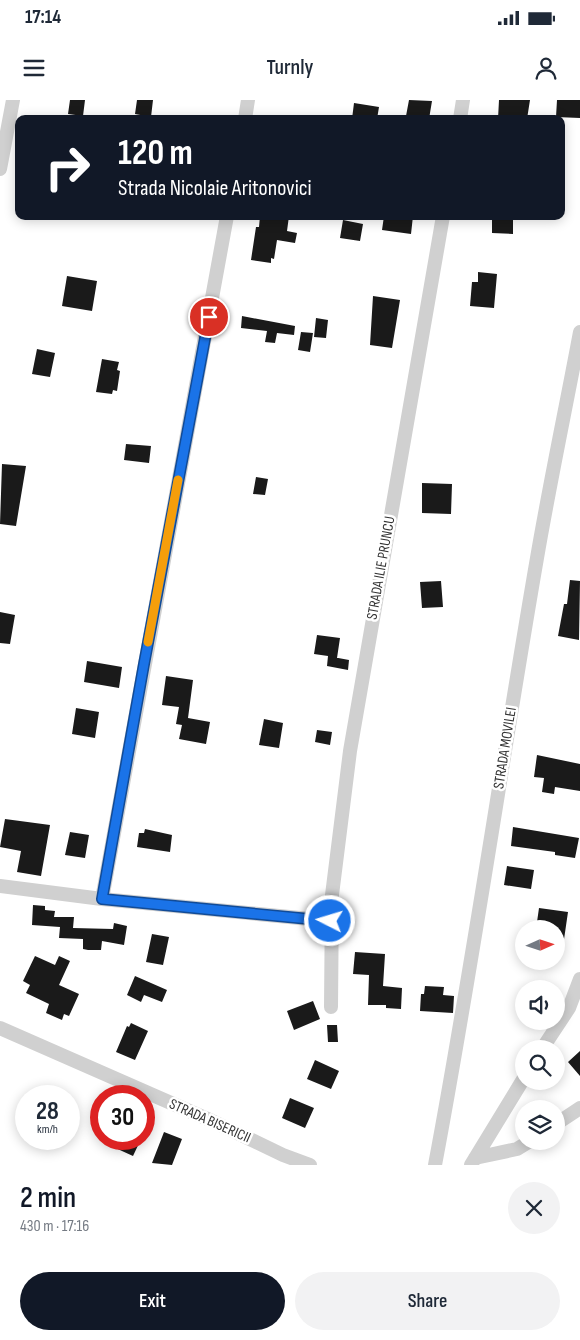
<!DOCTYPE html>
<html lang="en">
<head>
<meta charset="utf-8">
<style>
	body { margin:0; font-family:"Sofia Sans Condensed",sans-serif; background:#f2f2f3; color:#1f2937; height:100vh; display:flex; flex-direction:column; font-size:19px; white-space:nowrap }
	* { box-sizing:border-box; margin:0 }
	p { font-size:16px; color:#747a83 }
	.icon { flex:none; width:28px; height:28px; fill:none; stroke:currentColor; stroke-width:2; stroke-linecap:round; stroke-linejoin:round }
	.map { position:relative; height:1065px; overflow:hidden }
	.details { display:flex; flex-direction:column; background:#fff; flex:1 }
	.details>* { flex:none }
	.hud { position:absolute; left:15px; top:15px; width:550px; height:105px; border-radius:10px; box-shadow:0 2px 12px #0003; background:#111827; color:#fff; overflow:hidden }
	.needle { width:32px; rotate:87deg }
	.fabs { position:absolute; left:515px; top:820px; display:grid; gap:10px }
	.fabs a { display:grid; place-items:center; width:50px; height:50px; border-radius:50%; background:#fff; box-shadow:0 2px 12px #0003; font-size:25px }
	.speed { position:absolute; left:15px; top:985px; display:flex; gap:10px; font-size:25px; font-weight:700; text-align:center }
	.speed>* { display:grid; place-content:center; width:65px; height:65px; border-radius:50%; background:#fff; box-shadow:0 2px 12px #0003; line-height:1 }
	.speed small { font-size:12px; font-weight:400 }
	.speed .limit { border:8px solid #d22; background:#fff; color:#111 }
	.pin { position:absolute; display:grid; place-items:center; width:42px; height:42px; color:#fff; margin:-21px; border:2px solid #fff; border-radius:50%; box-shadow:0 1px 5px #0007 }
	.me { position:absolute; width:55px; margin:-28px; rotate:275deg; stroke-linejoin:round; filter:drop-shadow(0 0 4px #0008) }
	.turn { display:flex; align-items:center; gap:18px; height:105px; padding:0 20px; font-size:22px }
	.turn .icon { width:65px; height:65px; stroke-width:2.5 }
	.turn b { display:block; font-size:35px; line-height:42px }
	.round { display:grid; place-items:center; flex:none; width:52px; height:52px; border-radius:26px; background:#f2f2f3 }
	.overview { display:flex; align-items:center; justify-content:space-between; height:85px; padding:0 20px }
	h1 { font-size:30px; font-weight:600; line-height:38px; color:#111827 }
	.button { display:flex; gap:10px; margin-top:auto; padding:10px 20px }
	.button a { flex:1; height:58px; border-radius:30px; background:#111827; color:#fff; font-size:20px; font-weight:600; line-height:58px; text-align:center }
	.button a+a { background:#f2f2f3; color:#1f2937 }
	.status { display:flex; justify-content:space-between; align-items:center; height:35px; padding:0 25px; background:#fff; direction:ltr }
	.status svg { height:14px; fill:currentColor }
	header { display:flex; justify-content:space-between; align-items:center; height:65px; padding:0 20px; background:#fff; font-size:22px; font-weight:600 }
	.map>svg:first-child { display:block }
	.building { fill:#1a1a1a }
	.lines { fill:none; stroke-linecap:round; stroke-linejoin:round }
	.minor { stroke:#d0d0d0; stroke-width:14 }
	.route-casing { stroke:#114b97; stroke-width:12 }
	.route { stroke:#1a73e8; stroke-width:9 }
	.slow { stroke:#f59e0b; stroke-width:9 }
	.labels { text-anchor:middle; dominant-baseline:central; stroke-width:5; stroke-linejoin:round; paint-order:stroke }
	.street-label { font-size:15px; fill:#333; stroke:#fff }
</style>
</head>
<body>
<div class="status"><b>17:14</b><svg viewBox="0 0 49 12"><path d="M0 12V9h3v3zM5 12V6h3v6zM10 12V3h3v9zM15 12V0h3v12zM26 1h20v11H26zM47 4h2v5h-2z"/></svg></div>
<header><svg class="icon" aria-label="menu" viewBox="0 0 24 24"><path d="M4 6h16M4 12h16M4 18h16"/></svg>Turnly<svg class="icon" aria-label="person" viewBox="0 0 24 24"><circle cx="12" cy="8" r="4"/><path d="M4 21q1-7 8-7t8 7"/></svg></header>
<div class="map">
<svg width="580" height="1065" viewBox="0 0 580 1065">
	<rect width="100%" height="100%" fill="#fff"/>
	<!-- building -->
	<path class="building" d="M70,0H85L83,16L68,14Z
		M137,0H153L151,17L135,14Z
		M409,0L432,1L429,19L406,16Z
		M499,0H530L527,19H498Z
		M557,0H580V18L556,17Z
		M354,3L379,7L377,19H352Z
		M260,116H289L287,131L297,133L295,143L277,140L274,159L271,158V163L251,160L256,127H259Z
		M384,116H413L411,134L382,130Z
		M492,116H513V134L492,133Z
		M343,120L363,124L360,141L340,138Z
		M478,172L497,174L494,208L470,206L472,182H478Z
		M67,176L97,181L92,211L62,206Z
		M373,196L400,200L392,248L370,245Z
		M242,216L295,226L294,235L277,233L275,243L265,242L267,231L241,228Z
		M316,218L328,220L326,238L314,237Z
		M301,232L313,233L310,252L298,250Z
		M37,249L55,253L50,277L32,274Z
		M102,259L119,262L117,270L120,271L117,291L113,290L112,294L96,292Z
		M126,344L151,346L149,363L124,360Z
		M2,364L26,366L16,426L0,424Z
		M256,377L268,379L265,395L253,394Z
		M422,383L452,384L451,414L422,413Z
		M570,480L580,481L579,540L558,536L564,504H567Z
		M441,481L443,507L422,508L420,482Z
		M0,512L15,515L10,544L0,543Z
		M317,535L340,538L337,558L333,557L349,560L348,570L327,566L328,556L314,554Z
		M87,561L122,567L119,588L84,582Z
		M166,576L193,580L188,618L210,622L206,644L179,639L182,625L176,624L179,607L162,605Z
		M76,608L99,612L95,638L72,634Z
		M264,619L283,623L279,648L259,645Z
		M317,630L332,632L330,645L315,642Z
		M537,655L580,664V691L555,687L554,694L542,692L544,678L534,677Z
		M5,719L50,725L41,776L17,772L21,751L0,747Z
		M513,727L579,738L575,758L555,755V752L511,746Z
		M145,729L172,735L170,752L137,747L139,733H144Z
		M70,732L89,735L85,758L65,755Z
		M507,766L534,770L531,789L504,785Z
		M33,805L45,806V810L55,811L54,817H74L73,828L113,829L114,823L127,826L124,845L102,841L101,850H88L83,849V839L59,838L60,827L32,825Z
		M539,808L568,812L562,853H556V829H536Z
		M152,834L169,837L163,865L146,862Z
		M355,852L385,854L383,886L402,888L401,909L386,908V905H368L369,875L353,874Z
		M35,856L55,865L59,856L70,861L59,885L79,894L69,916L64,914L62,920L46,913L49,904L26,893L30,885L23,881Z
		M135,876L167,890L162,902L144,895L141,902L127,895Z
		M425,886L444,887L443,895L454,896L453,913L420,911L421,894H424Z
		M313,901L320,919L294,930L287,911Z
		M131,923L148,931L135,960L116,952L127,926L129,927Z
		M327,925H337L338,942H328Z
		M580,951V976L568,962Z
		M315,960L339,971L331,989L307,979Z
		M290,998L314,1008L305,1028L282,1018Z
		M164,1032L182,1039L172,1065L152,1063Z
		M115,1039H141L133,1056L111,1046Z"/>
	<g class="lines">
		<!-- minor -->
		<path class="minor" d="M245,19L248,0
			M460,19L463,0
			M0,69L13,0
			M0,786L102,799L331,821
			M102,799L227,116
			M331,907L332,795L350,651L443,116
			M0,928L212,1021L283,1055L310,1065
			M542,949L569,908L580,879
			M556,1024L580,1008
			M475,1058L517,1049L530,1041
			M435,1065C473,863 502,660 537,458C550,382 566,307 580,232
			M471,1065L524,978"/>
	</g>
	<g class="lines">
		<!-- route casing -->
		<g class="route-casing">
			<path id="route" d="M209,217L144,564L102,799L330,821"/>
		</g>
		<!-- route -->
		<use href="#route" class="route"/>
		<!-- slow -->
		<path class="slow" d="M148,542L178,380"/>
	</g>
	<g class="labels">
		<!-- street labels -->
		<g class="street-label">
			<text transform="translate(381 468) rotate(-80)">STRADA ILIE PRUNCU</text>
			<text transform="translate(505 648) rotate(-81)">STRADA MOVILEI</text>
			<text transform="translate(210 1021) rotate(24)">STRADA BISERICII</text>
		</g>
	</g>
</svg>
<div class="fabs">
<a><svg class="needle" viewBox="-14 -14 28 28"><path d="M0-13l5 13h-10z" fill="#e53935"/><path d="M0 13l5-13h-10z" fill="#747a83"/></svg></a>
<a><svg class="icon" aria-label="sound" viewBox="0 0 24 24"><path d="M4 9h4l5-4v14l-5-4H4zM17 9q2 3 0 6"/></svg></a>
<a><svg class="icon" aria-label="search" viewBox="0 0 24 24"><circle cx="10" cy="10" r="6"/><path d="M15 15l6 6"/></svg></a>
<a><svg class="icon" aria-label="layers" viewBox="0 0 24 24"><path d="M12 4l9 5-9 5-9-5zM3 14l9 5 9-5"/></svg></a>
</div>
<div class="speed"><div>28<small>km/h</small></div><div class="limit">30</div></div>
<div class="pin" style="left:209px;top:217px;background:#d93025"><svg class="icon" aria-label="arrive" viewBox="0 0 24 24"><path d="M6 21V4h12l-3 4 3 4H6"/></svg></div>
<svg class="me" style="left:330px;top:821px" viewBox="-20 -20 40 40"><circle r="17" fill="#1a73e8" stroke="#fff" stroke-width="3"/><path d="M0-11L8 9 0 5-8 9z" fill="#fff"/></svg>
<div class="hud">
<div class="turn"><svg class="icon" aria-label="right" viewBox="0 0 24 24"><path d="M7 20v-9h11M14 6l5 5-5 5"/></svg><div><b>120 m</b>Strada Nicolaie Aritonovici</div></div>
</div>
</div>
<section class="details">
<div class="overview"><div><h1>2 min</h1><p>430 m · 17:16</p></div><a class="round"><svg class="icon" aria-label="close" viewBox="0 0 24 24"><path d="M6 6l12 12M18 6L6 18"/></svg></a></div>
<div class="button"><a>Exit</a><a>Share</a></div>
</section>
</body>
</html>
